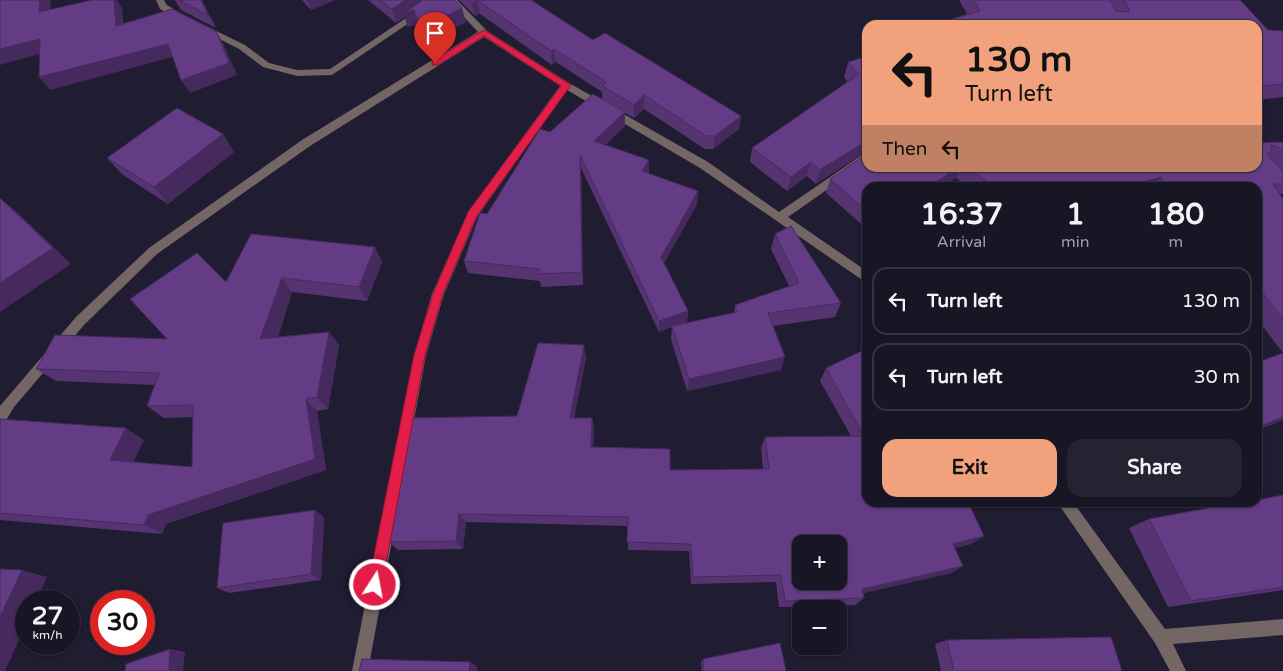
<!DOCTYPE html>
<html lang="en">
<head>
<meta charset="utf-8">
<style>
	body { margin:0; font-family:"Varela Round",sans-serif; background:#252232; color:#f1f3f6; height:100vh; display:flex; flex-direction:column; font-size:19px; white-space:nowrap }
	* { box-sizing:border-box; margin:0 }
	p { font-size:16px; color:#9f9fa7 }
	.icon { flex:none; width:28px; height:28px; fill:none; stroke:currentColor; stroke-width:2; stroke-linecap:round; stroke-linejoin:round }
	.map { position:relative; flex:1; overflow:hidden }
	.sheet { position:absolute; left:862px; top:182px; width:400px; height:325px; display:flex; flex-direction:column; background:#181525; border-radius:15px; box-shadow:0 1px 4px #0004,0 0 0 1px #363442 }
	.sheet>* { flex:none }
	.hud { position:absolute; left:862px; top:20px; width:400px; height:152px; border-radius:15px; box-shadow:0 1px 4px #0004,0 0 0 1px #363442; background:#f1a17c; color:#111; overflow:hidden }
	.buttons { position:absolute; left:792px; top:535px; display:grid; gap:10px }
	.buttons a { display:grid; place-items:center; width:55px; height:55px; border-radius:10px; background:#181525; box-shadow:0 1px 4px #0004,0 0 0 1px #363442; font-size:25px }
	.speed { position:absolute; left:15px; top:590px; display:flex; gap:10px; font-size:25px; font-weight:700; text-align:center }
	.speed>* { display:grid; place-content:center; width:65px; height:65px; border-radius:50%; background:#181525; box-shadow:0 1px 4px #0004,0 0 0 1px #363442; line-height:1 }
	.speed small { font-size:12px; font-weight:400 }
	.speed .limit { border:8px solid #d22; background:#fff; color:#111 }
	.pin { position:absolute; display:grid; place-items:center; width:42px; height:42px; color:#fff; margin:-51px -21px; border-radius:50% 50% 50% 0; rotate:-45deg; box-shadow:0 0 5px #0007 }
	.pin .icon { rotate:45deg }
	.me { position:absolute; width:55px; margin:-28px; rotate:11deg; stroke-linejoin:round; filter:drop-shadow(0 0 4px #0008) }
	.turn { display:flex; align-items:center; gap:18px; height:105px; padding:0 20px; font-size:22px }
	.turn .icon { width:65px; height:65px; stroke-width:2.5 }
	.turn b { display:block; font-size:35px; line-height:42px }
	.then { display:flex; align-items:center; height:48px; padding:0 20px; background:#0003; gap:10px; font-size:19px }
	.eta { display:flex; justify-content:space-evenly; align-items:center; height:85px; text-align:center }
	.eta b { font-size:30px; font-weight:800; line-height:35px }
	.action { display:flex; gap:10px; margin-top:auto; padding:10px 20px }
	.action a { flex:1; height:58px; border-radius:15px; background:#f1a17c; color:#111; font-size:20px; font-weight:800; line-height:58px; text-align:center }
	.action a+a { background:#252232; color:#f1f3f6 }
	ul { padding:0; list-style:none }
	li { display:flex; align-items:center; gap:15px; height:68px; margin:0 10px 8px; padding:0 10px; border:2px solid #363442; border-radius:15px }
	li div { flex:1 }
	li b { display:block; font-size:19px }
	li em { font-style:normal }
	.map>svg:first-child { display:block }
	.lines { fill:none; stroke-linecap:round; stroke-linejoin:round }
	.minor { fill:#746664; fill-rule:evenodd }
	.wall { fill:#563472 }
	.shaded-wall { fill:#462a5d }
	.building { fill:#643c85; stroke:#462a5d; fill-rule:evenodd }
	.route { fill:#e11d48; stroke:#92132f }
</style>
</head>
<body>
<div class="map">
<svg width="1283" height="671" viewBox="0 0 1283 671">
	<rect width="100%" height="100%" fill="#201c31"/>
	<g class="lines">
		<!-- minor -->
		<path class="minor" d="M156,0H164L167,5L188,18L183,21L180,20L160,9Z
			M433,0H443L332,75L297,76L263,67L239,49L200,29L202,27H208L245,45L269,63L297,70L330,69Z
			M448,0H457L487,31L569,83L708,162L779,212L868,151V161L788,217L868,272V284L700,168L567,90L477,217L444,294L426,355L368,671H352L414,355L432,294L468,212L560,86L484,37L310,146L157,254L84,325L14,407L5,422L0,424V406L76,317L149,248L302,140L478,32Z
			M1057,502H1073L1165,629L1283,619V635L1173,644L1186,671H1170L1155,643Z"/>
	</g>
	<!-- wall -->
	<path class="wall" d="M175,0H202L216,28L181,10Z
		M302,0H335L311,10Z
		M368,0H455L466,22L426,43L418,24L408,27L405,17L396,23Z
		M459,0H531L593,40L741,116L739,129L713,149H705L644,109L634,118L625,113V126L605,145L649,160V173L697,204L664,263L688,311L687,322L684,323L734,313L735,305L789,286L771,249L775,234L841,303L835,317L773,326L781,370L687,391L671,339L672,327L659,332L581,168L583,285L541,287L540,281L468,273L464,261L487,214L550,132L602,99V92L556,62L552,65L480,14L475,16Z
		M959,0H1240L1268,30L1283,31V97L1258,100V25H932L967,14Z
		M868,56L816,184L807,176L787,191L750,162L752,148L848,82L844,77L848,62Z
		M223,134L234,152L168,204L123,175L107,158Z
		M1283,142V193L1280,195L1283,199V420V353L1258,320V188H969L956,178L868,188V230L826,193L830,179L868,168H1258V143Z
		M375,247L382,262L367,301L292,292L278,337L329,332L339,345L328,409L317,411L326,470L166,524L162,534L0,520V419L144,440L133,462L192,467L193,417L164,418L147,406L155,385L56,381L36,369L167,339L226,282Z
		M586,358L574,418H592L594,429L593,447L670,470L763,469L761,448L765,437L851,436L820,381L826,368L984,536L971,544L955,548L952,573L863,593L864,598L855,605L779,607L776,582L691,584L689,551L628,550V526L466,522L463,549L398,550L389,542L517,416Z
		M1283,495V590L1168,607L1129,528L1149,519Z
		M1078,502H1095L1081,508Z
		M324,517L321,580L229,593L217,588Z
		M947,640L1122,671H941L935,644Z
		M703,659L786,671H702L701,662Z"/>
	<!-- shaded-wall -->
	<path class="shaded-wall" d="M40,0H51L49,25L39,12Z
		M114,0H117L122,8L125,38L116,26Z
		M201,0H202L216,28L208,15Z
		M307,0H335L311,10Z
		M406,0H430L414,11L418,24L408,27L405,17L396,23L392,9Z
		M477,0L480,14L475,16L472,3Z
		M462,8L466,22L426,43L422,29Z
		M1117,22L1115,25H1101Z
		M216,31L223,43L237,75L190,93L181,80Z
		M40,39L50,51L0,65V49Z
		M168,44L176,56L50,90L39,77Z
		M554,49L556,62L552,65L551,51Z
		M644,95V109L634,118V105Z
		M625,112V126L595,155L594,141Z
		M741,116L739,129L713,149L715,136Z
		M223,134L234,152L168,204L154,187Z
		M868,140V151L816,184L820,170Z
		M580,155L581,168L583,285L582,272Z
		M649,160V173L642,171Z
		M811,162L807,176L787,191L791,177Z
		M958,168H962L956,178L941,188H926Z
		M1161,177L1152,188H1121Z
		M698,191L697,204L660,270L661,257Z
		M0,198L17,212L71,264L0,312Z
		M375,247L382,262L367,301L359,287Z
		M282,278L292,292L273,353L260,339Z
		M688,311L687,322L659,332V321Z
		M329,332L339,345L328,409L317,397Z
		M584,345L586,358L572,429L570,418Z
		M785,357L781,370L687,391L689,379Z
		M306,399L317,411L326,470L166,524L162,534L144,525L148,515Z
		M1283,417V420L1258,430V427Z
		M592,418L594,429L592,458L591,447Z
		M126,428L144,440L129,471L110,460Z
		M1091,502H1095L1081,508Z
		M315,510L324,517L321,580L311,574Z
		M459,514L466,522L463,549L456,541Z
		M984,536L971,544L942,551L953,544Z
		M963,566L952,573L854,595L862,589Z
		M22,570L47,577L36,601H26V624L5,671H0V617Z
		M170,649L185,652L183,671H169Z
		M470,662L477,666V671H469Z"/>
	<!-- building -->
	<path class="building" d="M0,0H40L39,12L92,0H114L116,26L172,9L216,31L229,63L181,80L168,44L39,77L40,39L0,49Z
		M179,0H201L208,15Z
		M380,0H406L392,9Z
		M423,0H455L462,8L422,29L414,10L404,13Z
		M470,0H531L593,40L605,33L741,116L715,136H706L644,95L634,105L602,86L606,82L554,49L551,51L477,0L472,3Z
		M974,0H1110L1116,11L1129,12V9L1124,0H1240L1268,30L1283,31V84L1258,86V25H1166L1161,19L1117,22L1101,25H932L980,11Z
		M868,56V140L820,170L811,162L791,177L752,148L859,74L848,62Z
		M593,94L625,112L594,141L649,160L642,171L698,191L661,257L688,311L659,321L580,155L582,272L539,274V269L464,261L480,213L487,214L540,129L550,132Z
		M177,108L223,134L154,187L107,158Z
		M1283,142V152L1278,147L1271,145V152L1267,154L1283,172V184H1273L1283,199V319L1258,287V188H1168L1161,177L1121,188H1007L1003,185L998,188H996L968,168H1258V143Z
		M868,153V168H958L926,188H868V212L830,179Z
		M0,198L53,248L0,283Z
		M791,226L841,303L768,313L785,357L689,379L672,326L737,312L735,305L799,283L775,234Z
		M251,234L375,247L359,287L282,278L260,339L329,332L317,397L306,399L315,459L148,515L144,525L0,513V419L126,428L110,460L192,467L193,405L147,406L159,373L36,369L55,335L167,339L130,299L197,253L226,282Z
		M538,343L584,345L570,418H592L591,447L670,449V470L769,469L765,437L864,436L826,368L868,348V502H968L984,536L953,544L963,566L862,589L864,598L785,601L781,575L693,577L691,544L627,542L628,517L459,514L456,541L389,542L408,418L517,416ZM801,544H839V581H801Z
		M1283,353V417L1258,427V362Z
		M1283,495V587L1191,601L1149,519L1241,502H1258V500Z
		M315,510L311,574L217,588L223,523Z
		M0,569L22,570L0,617Z
		M1111,637L1122,671H954L947,640Z
		M780,643L786,671H704L703,659Z
		M170,649L169,671H125L126,664Z
		M362,659L470,662L469,671H359Z"/>
	<!-- route -->
	<path class="route" d="M484,30L571,85L476,217L443,294L425,355L382,585L380,590L375,592L370,590L368,585L414,355L433,294L468,212L561,86L484,36L438,65H432V61Z"/>
</svg>
<div class="buttons">
<a>+</a>
<a>−</a>
</div>
<div class="speed"><div>27<small>km/h</small></div><div class="limit">30</div></div>
<div class="pin" style="left:435px;top:63px;background:#d93025"><svg class="icon" aria-label="arrive" viewBox="0 0 24 24"><path d="M6 21V4h12l-3 4 3 4H6"/></svg></div>
<svg class="me" style="left:375px;top:585px" viewBox="-20 -20 40 40"><circle r="17" fill="#e11d48" stroke="#fff" stroke-width="3"/><path d="M0-11L8 9 0 5-8 9z" fill="#fff"/></svg>
<div class="hud">
<div class="turn"><svg class="icon" aria-label="left" viewBox="0 0 24 24"><path d="M17 20v-9H6M10 6l-5 5 5 5"/></svg><div><b>130 m</b>Turn left</div></div>
<div class="then">Then<svg class="icon" aria-label="left" viewBox="0 0 24 24"><path d="M17 20v-9H6M10 6l-5 5 5 5"/></svg></div>
</div>
<section class="sheet">
<div class="eta">
<div><b>16:37</b><p>Arrival</p></div>
<div><b>1</b><p>min</p></div>
<div><b>180</b><p>m</p></div>
</div>
<ul>
<li><svg class="icon" aria-label="left" viewBox="0 0 24 24"><path d="M17 20v-9H6M10 6l-5 5 5 5"/></svg><div><b>Turn left</b></div><em>130 m</em></li>
<li><svg class="icon" aria-label="left" viewBox="0 0 24 24"><path d="M17 20v-9H6M10 6l-5 5 5 5"/></svg><div><b>Turn left</b></div><em>30 m</em></li>
</ul>
<div class="action"><a>Exit</a><a>Share</a></div>
</section>
</div>
</body>
</html>
